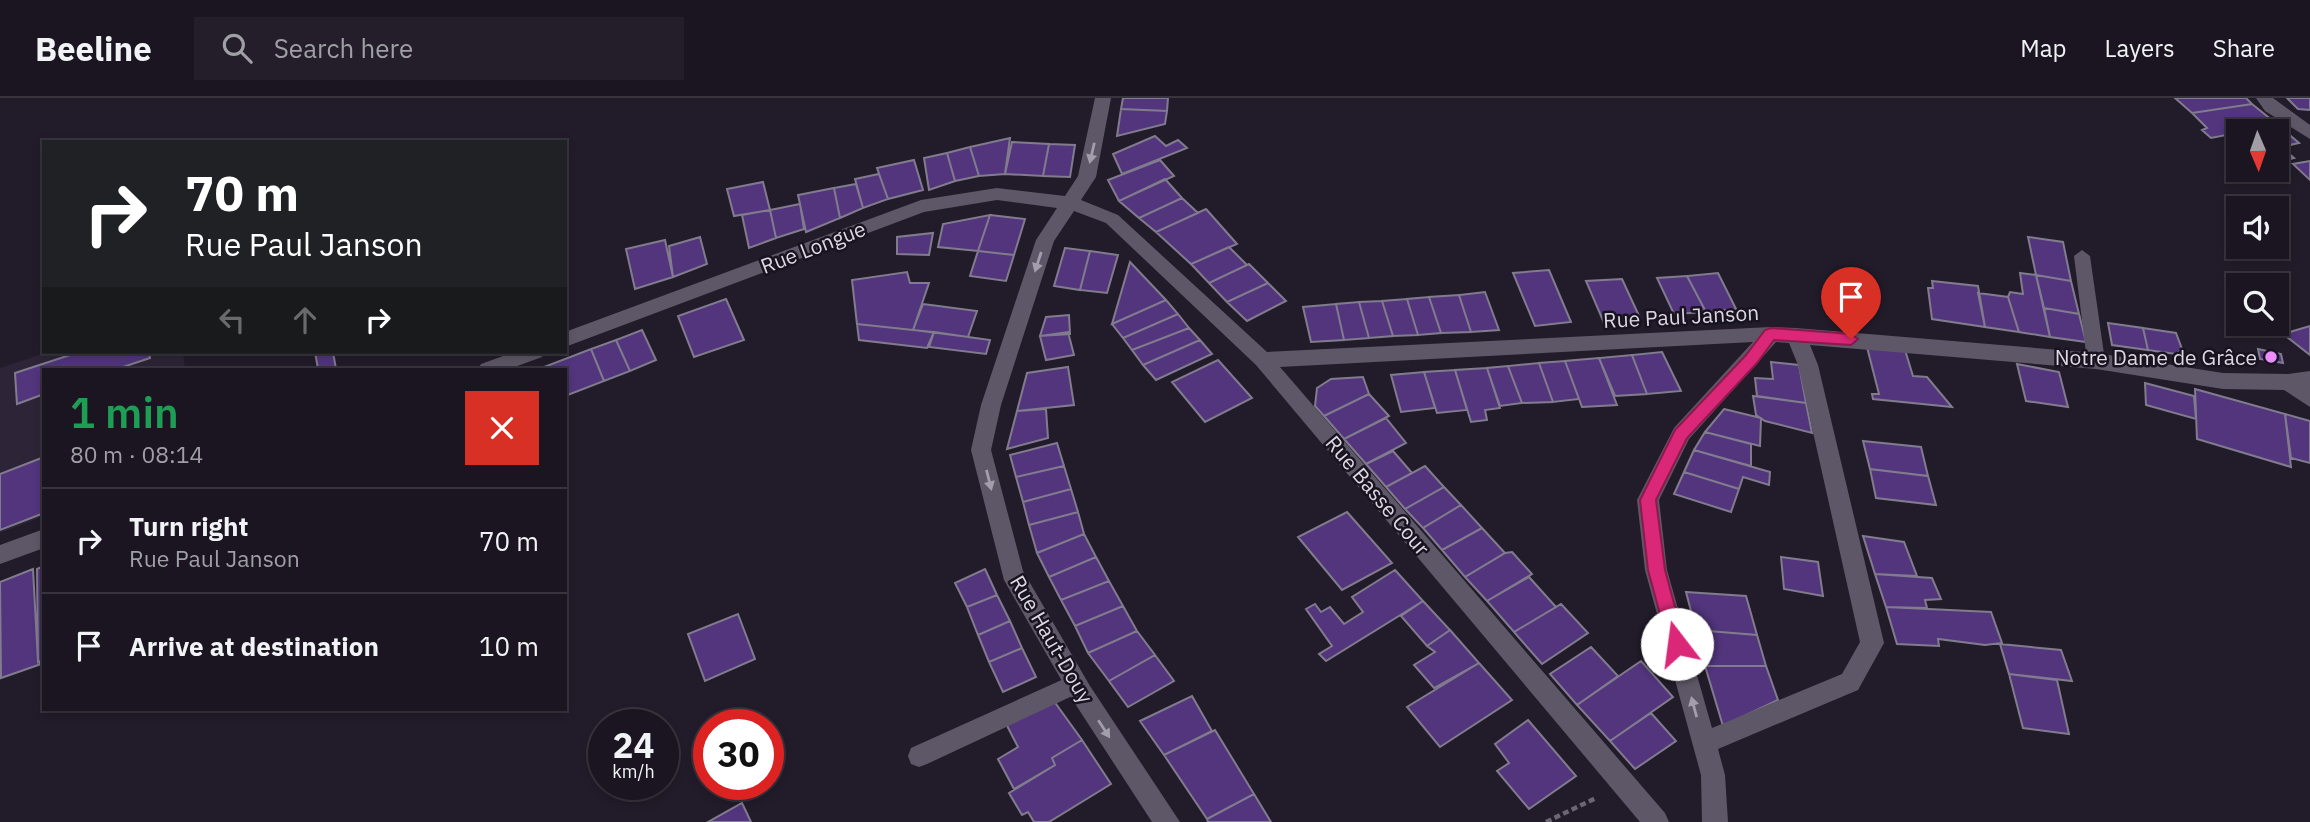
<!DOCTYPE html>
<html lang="en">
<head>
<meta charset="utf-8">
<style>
	body { margin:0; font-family:"IBM Plex Sans",sans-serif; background:#231e29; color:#f1f3f6; height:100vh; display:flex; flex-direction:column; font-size:26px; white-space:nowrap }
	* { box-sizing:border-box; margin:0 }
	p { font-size:23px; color:#9f9fa5 }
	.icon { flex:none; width:38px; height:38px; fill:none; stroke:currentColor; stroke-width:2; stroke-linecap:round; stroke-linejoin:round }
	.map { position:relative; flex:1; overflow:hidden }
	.side { position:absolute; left:42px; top:270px; width:525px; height:343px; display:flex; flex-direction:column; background:#1a1520; border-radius:0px; box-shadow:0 4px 10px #0003,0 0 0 2px #38343e }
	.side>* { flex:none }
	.guide { position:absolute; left:42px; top:42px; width:525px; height:214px; border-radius:0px; box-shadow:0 4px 10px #0003,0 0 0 2px #38343e; background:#202124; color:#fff; overflow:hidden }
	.needle { width:46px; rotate:178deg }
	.tools { position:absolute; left:2226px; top:21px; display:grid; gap:14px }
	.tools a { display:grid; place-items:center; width:63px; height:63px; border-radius:0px; background:#1a1520; box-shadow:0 4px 10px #0003,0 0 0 2px #38343e; font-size:35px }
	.speed { position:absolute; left:588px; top:611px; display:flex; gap:14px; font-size:35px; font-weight:700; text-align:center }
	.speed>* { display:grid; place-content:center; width:91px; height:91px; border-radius:50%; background:#1a1520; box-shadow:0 4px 10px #0003,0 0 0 2px #38343e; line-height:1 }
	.speed small { font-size:18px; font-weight:400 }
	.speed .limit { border:10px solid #d22; background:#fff; color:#111 }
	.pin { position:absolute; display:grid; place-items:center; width:60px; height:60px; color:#fff; margin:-72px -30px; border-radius:50% 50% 50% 0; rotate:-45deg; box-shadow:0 0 7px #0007 }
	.pin .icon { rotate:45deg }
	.me { position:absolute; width:77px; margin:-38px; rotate:345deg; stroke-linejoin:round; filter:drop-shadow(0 0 5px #0008) }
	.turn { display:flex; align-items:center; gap:24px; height:147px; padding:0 28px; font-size:32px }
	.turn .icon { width:91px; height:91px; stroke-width:2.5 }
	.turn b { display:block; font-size:49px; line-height:60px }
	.lanes { display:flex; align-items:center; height:66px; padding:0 28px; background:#0003; justify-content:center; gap:35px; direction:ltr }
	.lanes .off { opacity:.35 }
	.round { display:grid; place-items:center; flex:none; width:74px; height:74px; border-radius:0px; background:#231e29 }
	.summary { display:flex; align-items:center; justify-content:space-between; height:119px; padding:0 28px }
	h1 { font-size:42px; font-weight:600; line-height:52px; color:#1e9e55 }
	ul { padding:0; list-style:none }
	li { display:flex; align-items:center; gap:21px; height:105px; padding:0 28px; border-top:2px solid #38343e }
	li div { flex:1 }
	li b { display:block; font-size:26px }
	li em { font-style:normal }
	header { display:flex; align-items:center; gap:42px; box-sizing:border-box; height:98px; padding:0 35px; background:#1a1520; border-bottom:2px solid #38343e }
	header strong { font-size:33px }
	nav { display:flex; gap:38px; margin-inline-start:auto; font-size:24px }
	.search { width:490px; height:63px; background:#231e29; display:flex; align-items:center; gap:18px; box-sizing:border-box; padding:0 24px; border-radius:0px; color:#9f9fa5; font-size:26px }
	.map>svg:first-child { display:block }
	.built { fill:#2d2537 }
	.building { fill:#52357d; stroke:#817c8d; stroke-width:2 }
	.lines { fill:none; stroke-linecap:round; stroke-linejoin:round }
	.path { stroke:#6b6672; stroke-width:4.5; stroke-dasharray:6 3.5; stroke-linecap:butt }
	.service { fill:#5e5767; fill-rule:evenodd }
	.minor { fill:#5e5767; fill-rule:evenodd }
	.oneway { fill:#a39eab }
	.route { fill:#db2777; stroke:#8e194d; stroke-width:2 }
	.poi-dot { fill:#eb8dfb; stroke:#181320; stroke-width:2.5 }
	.labels { text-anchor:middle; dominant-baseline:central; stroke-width:5; stroke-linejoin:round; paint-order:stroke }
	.street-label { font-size:21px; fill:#dcd8e2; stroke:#181320 }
	.poi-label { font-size:21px; fill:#dcd8e2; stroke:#181320; text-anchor:end }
</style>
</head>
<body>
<header>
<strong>Beeline</strong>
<div class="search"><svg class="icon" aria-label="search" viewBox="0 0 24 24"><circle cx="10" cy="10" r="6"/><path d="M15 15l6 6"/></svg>Search here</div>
<nav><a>Map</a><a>Layers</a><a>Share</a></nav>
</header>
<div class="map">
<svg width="2310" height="724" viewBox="0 0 2310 724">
	<rect width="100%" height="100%" fill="#221c2a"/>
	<!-- built -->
	<path class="built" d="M48,254H183L185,271H44V418L0,435V270Z"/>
	<!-- building -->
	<path class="building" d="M1123,0H1168L1167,13L1121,11Z
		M2175,0H2246L2252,6L2192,15Z
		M2287,0H2310V12L2298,11Z
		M2252,6L2278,27L2211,40L2202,32L2207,30L2192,15Z
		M1121,11L1167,13L1165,26L1117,38Z
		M2278,27L2299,45L2281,49L2294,60L2277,64V33H2251Z
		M1155,38L1166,48L1178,42L1187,50L1122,76L1113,56Z
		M1010,40L1005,76L979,78L970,49Z
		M1012,44L1049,46L1043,78L1005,76Z
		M1049,46L1075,47L1070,79L1043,78Z
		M970,49L979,78L955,83L947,55Z
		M947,55L955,83L929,92L924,60Z
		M914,62L923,92L888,101L877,70Z
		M1160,62L1174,78L1119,103L1108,82Z
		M2310,63V82L2293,66Z
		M879,76L888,101L863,110L855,81Z
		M1165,81L1182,100L1139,120L1119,103Z
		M763,84L770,112L734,118L727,91Z
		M856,86L863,110L840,120L834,90Z
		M834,90L840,120L806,134L798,97Z
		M1182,100L1198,115L1156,134L1139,120Z
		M800,106L804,131L776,140L770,112Z
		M1206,111L1237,146L1191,166L1156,134Z
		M770,112L776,140L749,150L742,117Z
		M990,117L1025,121L1014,157L978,153Z
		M990,117L978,153L938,149L943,126Z
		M933,135L929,157L897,156V139Z
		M700,139L707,166L673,179L669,148Z
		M2028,139L2063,144L2071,183L2036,177Z
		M665,142L673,179L635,191L626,151Z
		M1229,149L1247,167L1209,185L1191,166Z
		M1065,150L1090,153L1080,192L1054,188Z
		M978,153L1014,157L1006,183L970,178Z
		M1090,153L1118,157L1107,195L1080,192Z
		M1130,164L1166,202L1112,226Z
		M1249,166L1268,185L1227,204L1209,185Z
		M1549,172L1571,224L1535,228L1513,175Z
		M907,174L910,185H929L913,232L857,226L852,182Z
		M1718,175L1736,211L1706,214L1687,178Z
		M2020,175L2036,177L2050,239L2019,234L2008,199L2010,194L2023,196Z
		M2036,177L2071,183L2079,216L2044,210Z
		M1687,178L1706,214L1674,216L1657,180Z
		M1622,181L1640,220L1604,225L1586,183Z
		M1932,183L1978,188L1985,229L1932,221L1928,190H1933Z
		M1268,185L1286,203L1247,223L1227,204Z
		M1485,194L1499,232L1471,234L1459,197Z
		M1978,195L2008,199L2019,234L1985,229Z
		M1459,197L1471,234L1441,235L1429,199Z
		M1429,199L1441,235L1418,237L1407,201Z
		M726,201L744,242L694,259L678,218Z
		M1407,201L1418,237L1393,238L1382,203Z
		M1166,202L1178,216L1123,240L1112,226Z
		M1382,203L1393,238L1369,240L1359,204Z
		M1359,204L1369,240L1344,242L1336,206Z
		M923,206L977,213L968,239L913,232Z
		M1336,206L1344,242L1311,244L1303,209Z
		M2044,210L2079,216L2086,244L2050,239Z
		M1178,216L1189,230L1132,252L1123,240Z
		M1069,217L1070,236L1040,238L1046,219Z
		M2108,225L2143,230L2148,252L2112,247Z
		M857,226L913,232L934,234L927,250L859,242Z
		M2310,228V257L2283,236Z
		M1189,230L1200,242L1143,267L1132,252Z
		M2143,230L2176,235L2182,251L2176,256L2148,252Z
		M642,232L656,262L630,273L616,242Z
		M934,234L968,239L990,242L986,256L929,249Z
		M1068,234L1074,257L1046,262L1040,238Z
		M616,242L630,273L604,283L591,251Z
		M1200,242L1212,256L1156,282L1143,267Z
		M1867,249L1905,252L1913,278L1927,279L1952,309L1873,301L1872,296H1879Z
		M591,251L604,283L565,298V271H539Z
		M2258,251L2281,256L2283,265L2260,261Z
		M79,254H149L150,260L117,271H44V296L17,306L15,275Z
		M315,254H333L336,271H318Z
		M1662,254L1681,293L1647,296L1632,257Z
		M1632,257L1647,296L1615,298L1599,260Z
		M1599,260L1617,307L1582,309L1565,263Z
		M1218,262L1252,300L1205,324L1172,284Z
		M1565,263L1579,301L1553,304L1539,265Z
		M1771,264L1799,267L1806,305L1757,298L1755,280L1773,281Z
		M1539,265L1553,304L1522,305L1508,268Z
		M2017,266L2059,274L2068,309L2026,303Z
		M1508,268L1522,305L1500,308L1487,270Z
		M1068,269L1074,307L1017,313L1027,275Z
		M1487,270L1500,310L1485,312L1487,322L1471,324L1455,272Z
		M1455,272L1467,312L1437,315L1424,274Z
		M1424,274L1435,310L1401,314L1391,277Z
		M1363,279L1369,296L1324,318L1315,308L1317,290L1331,281Z
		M2145,285L2194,298L2196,321L2146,307Z
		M2195,291L2285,316L2291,369L2197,341Z
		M1369,296L1389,318L1344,341L1324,318Z
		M1753,298L1806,305L1812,335L1765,323L1756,317Z
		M1046,311L1048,340L1007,351L1017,313Z
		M1724,311L1761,320L1760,348L1705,334Z
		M2285,316L2310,323V365L2291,360Z
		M1386,320L1406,345L1366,366L1344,341Z
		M1705,334L1751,346V368L1694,352Z
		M1863,343L1921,349L1928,378L1870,371Z
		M1057,345L1064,368L1016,379L1010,357Z
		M1694,352L1770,374L1769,387L1743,379L1739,391L1684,374Z
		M1393,353L1412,375L1386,389L1366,366Z
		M44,359V415L0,432V376Z
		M1064,368L1071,391L1023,404L1016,379Z
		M1425,368L1444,389L1405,411L1386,389Z
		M1870,371L1928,378L1936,407L1876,400Z
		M1684,374L1739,391L1731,414L1674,396Z
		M1444,389L1461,407L1423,430L1405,411Z
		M1071,391L1078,414L1029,427L1023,404Z
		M1461,407L1482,430L1442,452L1423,430Z
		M1078,414L1084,436L1037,455L1029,427Z
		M1347,414L1392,465L1342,492L1298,439Z
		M1482,430L1505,455L1465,479L1442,452Z
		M1084,436L1096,459L1049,479L1037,455Z
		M1863,438L1904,444L1917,478L1875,476Z
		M1512,454L1532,476L1487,503L1465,479L1505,455Z
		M1096,459L1109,483L1061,502L1049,479Z
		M1781,459L1818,464L1823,498L1784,491Z
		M44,468V562L38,564L37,471Z
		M33,471L38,564L44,565L1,580L0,484Z
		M985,471L997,497L967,509L955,485Z
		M1395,472L1423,503L1326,563L1319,556L1332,548L1306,511L1315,506L1321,514L1330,509L1344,526L1363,514L1352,499Z
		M1875,476L1932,480L1941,501L1925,502L1927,510L1886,509Z
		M1529,479L1556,509L1514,534L1487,503Z
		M1109,483L1123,508L1075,528L1061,502Z
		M1686,494L1746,498L1757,537L1696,532Z
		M997,497L1010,523L978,537L967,509Z
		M1423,503L1450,532L1427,548L1401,518Z
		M1561,506L1588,535L1542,566L1514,534Z
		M1123,508L1137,533L1088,555L1075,528Z
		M1886,509L1991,514L2002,545L1985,547L1938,541L1939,548L1897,546Z
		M738,516L755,561L705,583L688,536Z
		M1010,523L1022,550L989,564L978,537Z
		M1450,532L1479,565L1434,590L1414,567L1435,554L1427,548Z
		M1696,532L1757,537L1766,568H1705Z
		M1137,533L1155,557L1109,583L1088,555Z
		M2000,546L2061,552L2072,583L2009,576Z
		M1591,549L1618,578L1577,607L1550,576Z
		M1022,550L1036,579L1003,594L989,564Z
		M1155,557L1174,583L1128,609L1109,583Z
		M1641,563L1673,599L1610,643L1577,607Z
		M1479,565L1512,602L1440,649L1407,609Z
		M1705,568H1766L1778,602L1723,628Z
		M2009,576L2057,582L2069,636L2023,630Z
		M1192,598L1212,633L1164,657L1140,623Z
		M1051,599L1082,642L1052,660L1055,667L1014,691L998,661L1018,649L1005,624Z
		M1651,615L1676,643L1635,671L1610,643Z
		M1528,622L1576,678L1529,711L1497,673L1509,665L1495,646Z
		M1215,632L1254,696L1207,721L1164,657Z
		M1082,642L1111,686L1049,724H1034L1028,714L1022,717L1009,695L1055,667L1052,660Z
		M1254,696L1271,724H1208L1207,721Z
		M742,705L751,724H708Z"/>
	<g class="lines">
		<!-- path -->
		<path class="path" d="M1546,724L1596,700"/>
		<!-- service -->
		<path class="service" d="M2082,152L2090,158L2105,263L2102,268H2090L2087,263L2074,158Z
			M1075,576L1083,579L1086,586L1083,593L927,666L919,669L911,666L908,658L911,650Z"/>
		<!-- minor -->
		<path class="minor" d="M1095,0H1111L1096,79L1081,102L1118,117L1267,254L1771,229L1796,230L2096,255L2223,275L2288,276L2310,273V309L2284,292L2223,291L2096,271L1810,247L1818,267L1884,545L1858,592L1718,651L1725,677L1728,724H1702L1701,677L1645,472L1637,402L1674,330L1753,244L1280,269L1665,715L1669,724H1640L1256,267L1106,125L1074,113L1054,143L1001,307L991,352L1023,473L1090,588L1180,724H1152L1074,604L1004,482L971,352L981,307L1036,142L1057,110L997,102L924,114L565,249V234L921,102L997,90L1065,98L1078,78ZM1776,244L1789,245L1798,267L1860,544L1842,576L1712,630L1667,472L1659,402L1689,341Z
			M2256,0H2273L2310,27V41L2265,13Z
			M514,254H545L542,259L509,271H478L481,266Z
			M44,431V450L0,466V447Z"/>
	</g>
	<!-- one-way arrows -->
	<defs><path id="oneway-solid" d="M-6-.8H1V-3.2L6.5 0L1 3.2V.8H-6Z" transform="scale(1.75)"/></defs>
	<g class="oneway">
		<use href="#oneway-solid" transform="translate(1092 55) rotate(103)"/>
		<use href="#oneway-solid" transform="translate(1038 164) rotate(108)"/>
		<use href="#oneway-solid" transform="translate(989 382) rotate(76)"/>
		<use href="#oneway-solid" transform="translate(1694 609) rotate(-105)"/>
		<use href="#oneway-solid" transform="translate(1104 631) rotate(57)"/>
	</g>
	<!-- route -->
	<path class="route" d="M1771,230L1851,236L1858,241L1851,247L1774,242L1757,265L1687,340L1656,402L1665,472L1685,546L1683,551L1677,554L1670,551L1668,546L1648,472L1640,402L1675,332L1746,257L1765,232Z"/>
	<!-- markers -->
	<circle class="poi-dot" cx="2271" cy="259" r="7"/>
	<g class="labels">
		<!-- street labels -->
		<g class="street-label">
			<text transform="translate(813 149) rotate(-21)">Rue Longue</text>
			<text transform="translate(1681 218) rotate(-3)">Rue Paul Janson</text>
			<text transform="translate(1378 397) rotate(50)">Rue Basse Cour</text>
			<text transform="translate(1052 541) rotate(60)">Rue Haut-Douy</text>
		</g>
		<!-- poi labels -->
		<g class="poi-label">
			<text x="2257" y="259">Notre Dame de Grâce</text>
		</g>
	</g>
</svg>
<div class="tools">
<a><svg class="needle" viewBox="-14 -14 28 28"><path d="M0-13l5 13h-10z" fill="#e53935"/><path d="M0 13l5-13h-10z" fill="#9f9fa5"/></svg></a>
<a><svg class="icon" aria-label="sound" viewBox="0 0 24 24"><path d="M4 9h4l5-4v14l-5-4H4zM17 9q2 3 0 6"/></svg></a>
<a><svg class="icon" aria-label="search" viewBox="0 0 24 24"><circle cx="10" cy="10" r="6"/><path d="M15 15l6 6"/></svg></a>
</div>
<div class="speed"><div>24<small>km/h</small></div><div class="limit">30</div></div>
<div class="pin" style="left:1851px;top:241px;background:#d93025"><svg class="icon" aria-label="arrive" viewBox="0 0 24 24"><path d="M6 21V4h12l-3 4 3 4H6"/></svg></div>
<svg class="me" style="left:1677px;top:546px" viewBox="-20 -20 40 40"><circle r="19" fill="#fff"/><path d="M0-13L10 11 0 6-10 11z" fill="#db2777"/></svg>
<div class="guide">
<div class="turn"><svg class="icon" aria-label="right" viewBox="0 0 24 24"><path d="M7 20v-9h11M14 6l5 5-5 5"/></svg><div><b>70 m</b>Rue Paul Janson</div></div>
<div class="lanes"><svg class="icon off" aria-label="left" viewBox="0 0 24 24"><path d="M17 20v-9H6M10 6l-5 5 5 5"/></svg><svg class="icon off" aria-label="ahead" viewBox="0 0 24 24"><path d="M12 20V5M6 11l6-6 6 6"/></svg><svg class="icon" aria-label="right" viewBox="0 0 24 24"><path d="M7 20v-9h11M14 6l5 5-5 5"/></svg></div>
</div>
<section class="side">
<div class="summary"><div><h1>1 min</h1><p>80 m · 08:14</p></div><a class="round" style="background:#d93025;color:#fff"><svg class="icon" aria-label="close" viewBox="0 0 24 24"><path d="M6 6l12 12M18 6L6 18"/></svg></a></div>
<ul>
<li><svg class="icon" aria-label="right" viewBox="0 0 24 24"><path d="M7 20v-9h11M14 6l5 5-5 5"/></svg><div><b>Turn right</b><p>Rue Paul Janson</p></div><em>70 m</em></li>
<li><svg class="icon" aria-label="arrive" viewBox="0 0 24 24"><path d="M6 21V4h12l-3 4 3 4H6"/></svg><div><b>Arrive at destination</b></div><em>10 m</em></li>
</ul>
</section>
</div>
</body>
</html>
